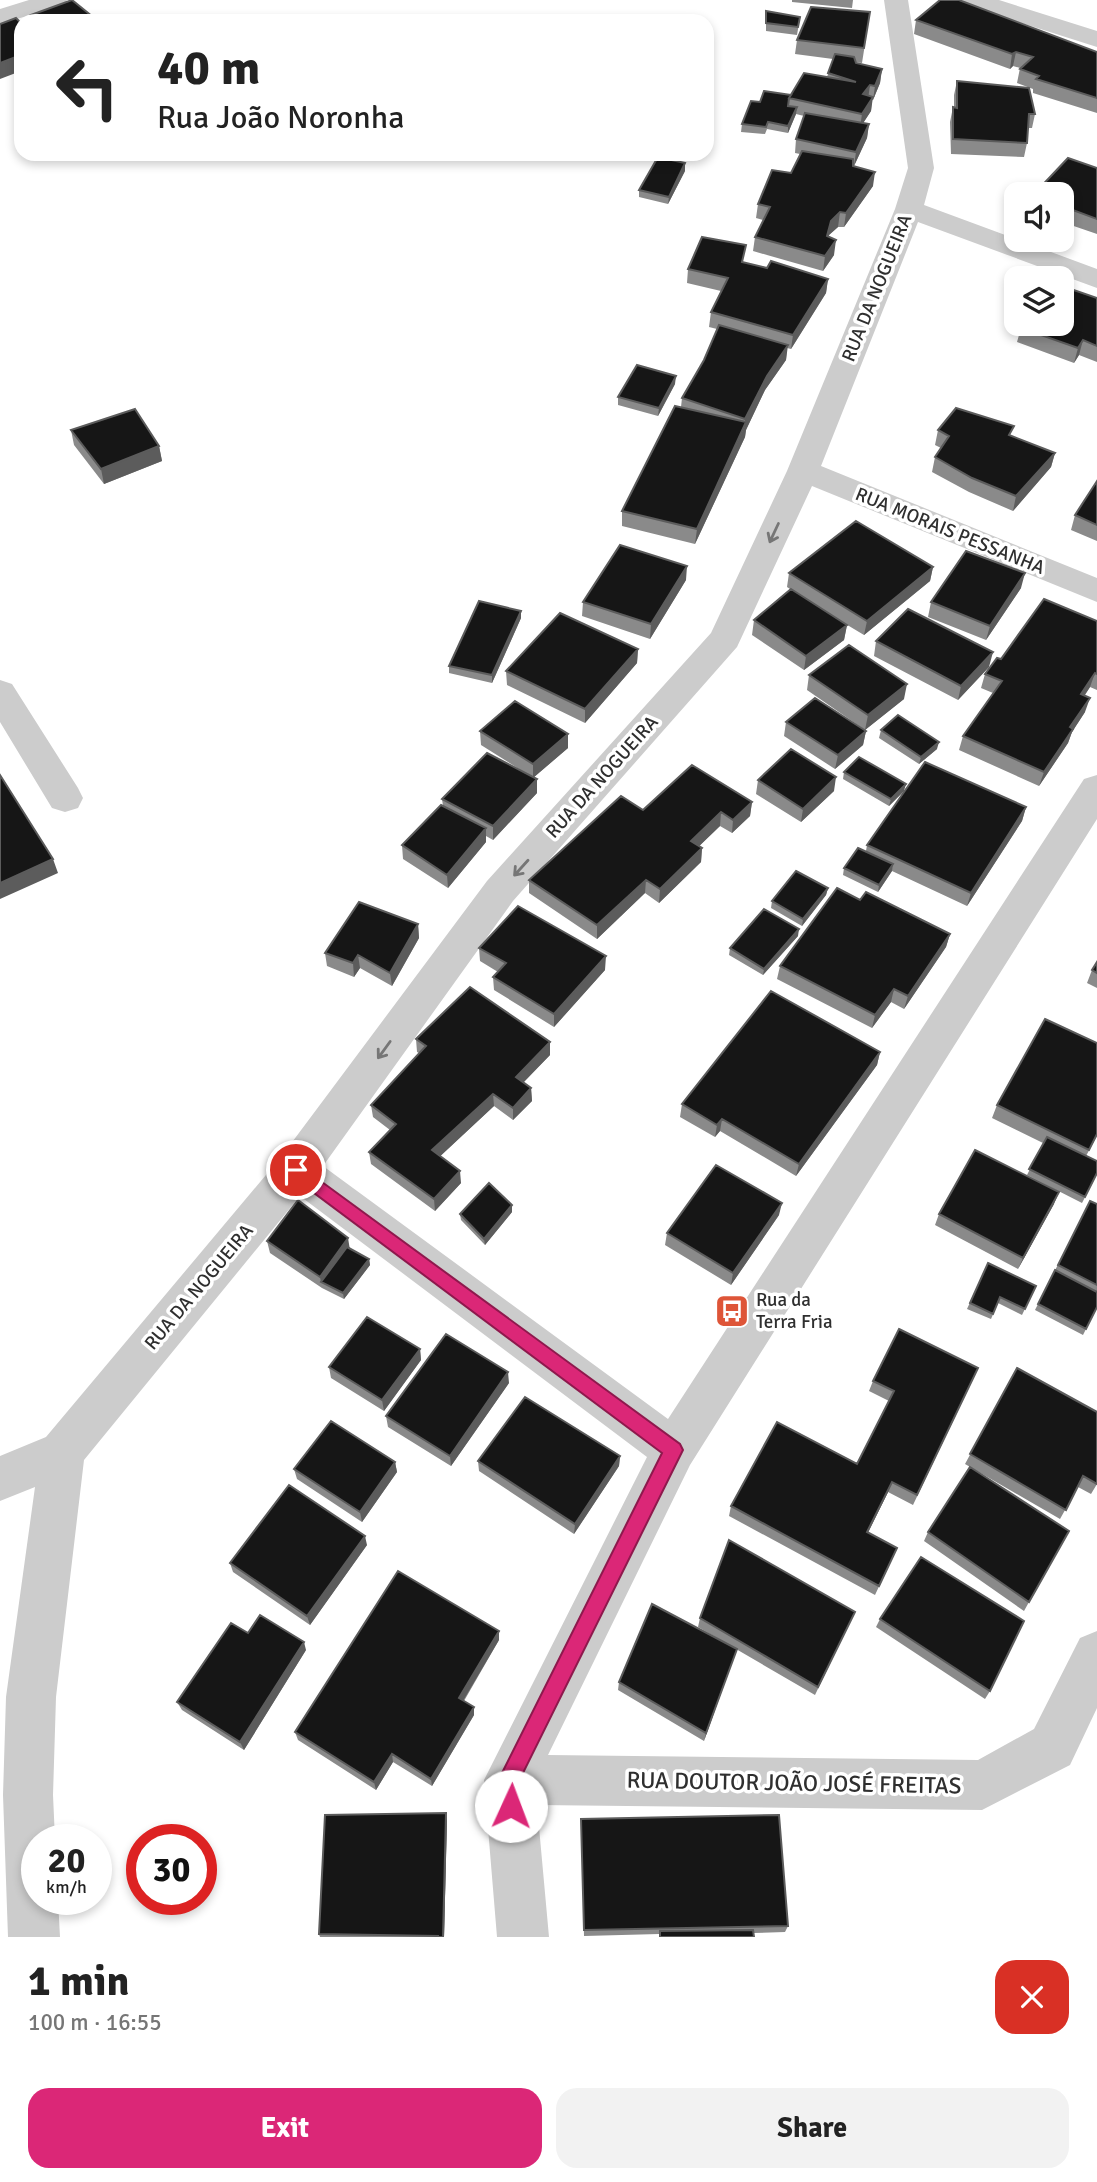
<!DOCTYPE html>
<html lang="en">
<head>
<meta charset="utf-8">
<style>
	body { margin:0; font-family:Signika,sans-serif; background:#f2f2f2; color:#222; height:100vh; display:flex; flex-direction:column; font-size:26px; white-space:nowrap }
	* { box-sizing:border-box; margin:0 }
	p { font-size:23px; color:#767676 }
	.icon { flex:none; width:38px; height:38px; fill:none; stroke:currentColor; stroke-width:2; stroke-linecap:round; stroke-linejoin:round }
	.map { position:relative; height:1937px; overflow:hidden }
	.sheet { display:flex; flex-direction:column; background:#fff; flex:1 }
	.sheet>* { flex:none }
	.hud { position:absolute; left:14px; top:14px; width:700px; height:147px; border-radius:21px; box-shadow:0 4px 10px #0003; background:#fff; color:#222; overflow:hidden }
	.fabs { position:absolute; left:1004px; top:182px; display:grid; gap:14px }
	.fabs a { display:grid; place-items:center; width:70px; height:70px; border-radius:14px; background:#fff; box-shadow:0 4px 10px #0003; font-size:35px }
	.speed { position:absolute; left:21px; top:1824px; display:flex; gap:14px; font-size:35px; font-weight:700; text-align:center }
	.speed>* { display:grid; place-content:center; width:91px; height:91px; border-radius:50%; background:#fff; box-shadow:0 4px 10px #0003; line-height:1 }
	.speed small { font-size:18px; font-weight:400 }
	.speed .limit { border:10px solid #d22; background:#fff; color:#111 }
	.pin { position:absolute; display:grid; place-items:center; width:60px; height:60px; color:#fff; margin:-30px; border:4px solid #fff; border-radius:50%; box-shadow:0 2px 7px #0007 }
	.me { position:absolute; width:77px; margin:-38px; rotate:2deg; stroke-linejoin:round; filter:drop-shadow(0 0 5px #0008) }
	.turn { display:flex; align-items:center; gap:24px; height:147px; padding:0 28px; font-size:32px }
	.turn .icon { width:91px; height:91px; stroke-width:2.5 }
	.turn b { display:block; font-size:49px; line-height:60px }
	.round { display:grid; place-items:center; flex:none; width:74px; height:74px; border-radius:21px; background:#f2f2f2 }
	.headline { display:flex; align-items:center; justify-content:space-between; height:119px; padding:0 28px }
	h1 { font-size:42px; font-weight:800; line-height:52px }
	.cta { display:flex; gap:14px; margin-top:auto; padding:14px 28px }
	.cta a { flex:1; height:80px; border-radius:21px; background:#db2777; color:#fff; font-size:28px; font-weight:800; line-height:80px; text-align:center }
	.cta a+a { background:#f2f2f2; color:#222 }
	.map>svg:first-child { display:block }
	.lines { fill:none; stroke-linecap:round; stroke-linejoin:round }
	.minor { fill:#ccc; fill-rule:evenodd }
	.tertiary { fill:#ccc; fill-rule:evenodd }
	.wall { fill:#8a8a8a }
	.shaded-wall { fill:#5c5c5c }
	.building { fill:#161616; stroke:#5c5c5c; stroke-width:2 }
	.oneway { stroke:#767676 }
	.route { fill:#db2777; stroke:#8e194d; stroke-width:2 }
	.labels { text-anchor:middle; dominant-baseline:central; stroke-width:7; stroke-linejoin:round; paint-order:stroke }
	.street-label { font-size:19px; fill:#2f2f2f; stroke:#fff }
	.poi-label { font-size:19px; fill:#2f2f2f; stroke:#fff; text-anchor:start }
	.near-street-label { font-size:23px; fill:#2f2f2f; stroke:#fff }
</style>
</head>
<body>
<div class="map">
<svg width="1097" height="1937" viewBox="0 0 1097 1937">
	<rect width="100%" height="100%" fill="#fff"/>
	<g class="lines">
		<!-- minor -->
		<path class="minor" d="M884,0H908L934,168L924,205L1097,269V288L918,222L821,466L1097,578V602L812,486L737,647L513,901L323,1166L668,1419L1084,779L1097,775V819L690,1465L548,1755L978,1760L1034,1729L1080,1638L1097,1631V1708L1070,1765L982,1810L537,1805L549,1937H497L484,1780L647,1457L300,1196L84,1460L56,1697L53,1795L55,1839H37V1899H58L60,1937H8L3,1795L6,1697L35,1487L0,1501V1456L46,1437L281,1157L487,881L711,633L787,471L895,209L908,168Z
			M962,0H999L1097,31V47L965,5Z
			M0,680L12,684L78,788L83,798L78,808L65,812L52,808L0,722Z"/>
		<!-- tertiary -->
		<path class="tertiary" d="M29,0H67L64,5L0,24V9Z"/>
	</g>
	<!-- wall -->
	<path class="wall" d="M792,0H853L852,8L792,2Z
		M766,11L800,17L797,35L766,31Z
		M870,12L862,63L855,62L856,63L882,69L880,83L873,100H872L871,111L863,123L869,124L867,138L854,166L873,186L844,227H838L829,235V237L834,255L823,271L753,251L755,237L763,220L756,218L758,204L791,173L800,154L795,153L796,139L804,116L796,114L788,133L767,129L765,134L741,132L742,124L760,102L791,95L827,77L833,59L795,54L797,40Z
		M916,20L1097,52V113L1033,93V89L1017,83L1020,68L1013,66L1010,69L914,34Z
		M957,81L1035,114L1032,128H1028L1027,143L1024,157L951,154L950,122L953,107L954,108V95Z
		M1097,168V234L1062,222V194Z
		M685,171L668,204L639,197V190Z
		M744,263L767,268L828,279L826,293L791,349L787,348L786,360L765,390L746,430L745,437L695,544L622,526V511L681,407L682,398L704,360L717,329L709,327L711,312L721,291L687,283L688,269Z
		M1097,298V362L1079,355L1074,363L1017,342L1021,328Z
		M675,384L658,416L618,405V397Z
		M71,430L159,446L162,461L104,484L74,445Z
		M938,430L1011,436L1055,453L1051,467L1013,511L969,492L932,472L935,457L941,448L935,445Z
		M1097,481V541L1071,530L1075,515Z
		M933,567L930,581L864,635L824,611L847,625L844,640L804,670L752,635L754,620L790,589L787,587L789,573Z
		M686,580L650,639L582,616L583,602Z
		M1021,588L986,640L928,617L931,602Z
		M521,611V618L492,683L449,673V666Z
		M1097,621V690L1090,687L1085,695V712L1072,732L1068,743L1039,786L959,750L963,736L993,693L981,688L985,674L1001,659Z
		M876,641L989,667L958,700L874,656Z
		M638,649L637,663L585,723L507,685L506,671Z
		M809,675L904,699L865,730L807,690Z
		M786,722L866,731L863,745L835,769L784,736Z
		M881,730L937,749L919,764L879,738Z
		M480,731L568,734V748L534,777L537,779V793L493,840L486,836V842L448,888L403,859L402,845L443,806L442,799L519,769L481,745Z
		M844,772L904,791L889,806L843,779Z
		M758,780L834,791L801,822L756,794Z
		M752,802L750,816L732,833L720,826L699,846L702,848L701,862L659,903L645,893L597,939L529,893V880L643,810Z
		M1026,807L1022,821L967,906L892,871L878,892L843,875L844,868L866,851L867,845Z
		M828,888L826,895L802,926L771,908L772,901Z
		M860,900L950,934L946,947L904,1009L891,1002L872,1028L777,979L780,966Z
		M418,924L419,938L392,986L360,968L354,977L327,966L325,953Z
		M798,936L763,975L729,955L730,948Z
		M479,948L605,970L554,1027L494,990L493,977L498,972L480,961Z
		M1097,962V988L1087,983L1092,970Z
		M416,1039L550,1055L523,1083L531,1088L532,1101L513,1120L494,1106L440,1156L461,1183L435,1211L371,1164L369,1152L390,1130L373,1117L371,1105L419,1053L417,1052Z
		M1097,1043V1136L1086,1156L1097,1174L1082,1203L1027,1175L1043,1143L992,1118L997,1105Z
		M880,1052L877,1065L796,1176L720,1131L715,1137L680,1117L682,1104Z
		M1090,1201L1097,1204V1307L1083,1335L1035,1310Z
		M1054,1204L1018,1269L935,1225L939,1214Z
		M512,1205V1212L485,1245L461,1220L460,1214Z
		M779,1215L731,1285L665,1245L667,1233Z
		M267,1241L350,1249L369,1259L370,1265L344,1299L322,1288L270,1253Z
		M988,1263L1036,1286L1022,1315L998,1303L991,1319L967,1309Z
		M420,1349L421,1360L384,1411L331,1378L329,1367Z
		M1017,1368L1097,1484L1091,1494L1078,1487L1060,1519L965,1464Z
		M973,1379L913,1505L888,1492L868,1533L897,1548L875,1595L729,1516L731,1506L857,1464L889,1401L869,1391L873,1381Z
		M509,1383L451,1466L388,1427L386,1416Z
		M620,1456L619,1466L574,1534L479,1471L478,1461Z
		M395,1462L397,1472L362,1522L297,1479L294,1469Z
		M928,1532L1029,1602L1024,1611L924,1541Z
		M367,1545L310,1625L233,1572L230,1563Z
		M700,1618L851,1620L815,1695L736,1649L704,1741L618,1690L619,1682L719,1639L698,1627Z
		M880,1619L990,1691L985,1699L876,1627Z
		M499,1640L464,1701L474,1707V1715L432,1786L393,1762L376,1790L298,1740L295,1732Z
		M306,1650L244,1750L182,1710L177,1702Z
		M581,1819L788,1926L785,1932L753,1933L754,1937H659V1934L584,1936Z
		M447,1820L444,1937H320L319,1934Z"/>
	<!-- shaded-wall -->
	<path class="shaded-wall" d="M1016,52L1013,66L1010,69L1012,54Z
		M21,55V71L0,79V63Z
		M882,69L880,83L873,100L875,86Z
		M870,85L868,99L863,94Z
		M873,97L871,111L860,128L862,114Z
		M797,107L796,114L788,133V126Z
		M869,124L867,138L854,166L856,152Z
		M685,163V171L668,204L669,197Z
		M875,172L873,186L844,227L846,213Z
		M840,212L838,227L829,235L825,251L827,236L831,221Z
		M836,240L834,255L823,271L825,256Z
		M828,279L826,293L791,349L793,335Z
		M1083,340L1079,355L1074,363L1078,348Z
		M788,345L786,360L765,390L746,430L745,437L695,544L697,529L745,426V419L767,376Z
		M676,376L675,384L658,416L659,408Z
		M159,446L162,461L104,484L101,469Z
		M1055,453L1051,467L1013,511L1016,496Z
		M687,566L686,580L650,639L651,624Z
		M933,567L930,581L864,635L867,621Z
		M1025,573L1021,588L986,640L990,626Z
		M521,611V618L492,683V675Z
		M847,625L844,640L804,670L806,656Z
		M638,649L637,663L585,723V709Z
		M993,652L989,667L958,700L961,686Z
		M1095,673L1090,687L1076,708L1081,694Z
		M907,684L904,699L865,730L868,715Z
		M1090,698L1085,712L1072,732L1068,743L1039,786L1044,772L1070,727Z
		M866,731L863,745L835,769L838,755Z
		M568,734V748L533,778V764Z
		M939,742L937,749L919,764L921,757Z
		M836,777L834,791L801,822L803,809Z
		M537,779V793L493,840V826Z
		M906,784L904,791L889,806L891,799Z
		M752,802L750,816L732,833L733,820Z
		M1026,807L1022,821L967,906L971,893Z
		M721,812L720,826L690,855L691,841Z
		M486,828V842L448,888L447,875Z
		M702,848L701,862L659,903L660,889Z
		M53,859L58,873L0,899V883Z
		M893,864L892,871L878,892L879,885Z
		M646,880L645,893L597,939V925Z
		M828,888L826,895L802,926L803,919Z
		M418,924L419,938L392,986L390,973Z
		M799,929L798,936L763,975L764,969Z
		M950,934L946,947L904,1009L908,996Z
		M358,955L360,968L354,977L353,963Z
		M606,956L605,970L554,1027V1014Z
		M894,989L891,1002L872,1028L875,1015Z
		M550,1042V1055L516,1090V1077Z
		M880,1052L877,1065L796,1176L799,1164Z
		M531,1088L532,1101L513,1120V1108Z
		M493,1094L494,1106L433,1163L432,1150Z
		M722,1119L720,1131L715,1137L717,1125Z
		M460,1171L461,1183L435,1211L434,1199Z
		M1059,1192L1054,1204L1018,1269L1023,1258Z
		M782,1203L779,1215L731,1285L733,1273Z
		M512,1205V1212L485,1245L484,1239Z
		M348,1238L350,1250L321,1282L320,1277Z
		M369,1259L370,1265L344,1299L343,1293Z
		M420,1349L421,1360L384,1411L382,1400Z
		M508,1372L509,1383L451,1466L450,1456Z
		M620,1456L619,1466L574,1534L575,1524Z
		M395,1462L397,1472L362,1522L360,1512Z
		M892,1482L888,1492L863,1542L867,1532Z
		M365,1536L367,1545L310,1625L307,1616Z
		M499,1631V1640L460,1706L459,1698Z
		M304,1642L306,1650L244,1750L240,1742Z
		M737,1649L734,1657L704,1741L706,1733Z
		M474,1707V1715L432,1786L431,1779Z
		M392,1754L393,1762L376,1790L374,1782Z
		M446,1813L447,1820L444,1937H443Z"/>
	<!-- building -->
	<path class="building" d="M72,0L98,21H37L31,15Z
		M940,0H959L1097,52V98L1036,79L1039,76L1020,69L1033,57L1016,52L1012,54L916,20Z
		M811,7L870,12L864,48L797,40Z
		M766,11L800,17L798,27L766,23Z
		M16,18L21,23V55L0,63V24Z
		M835,54L854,57L856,63L882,69L875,86L870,85L863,94L873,97L862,114L789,98L804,73L856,82L828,73Z
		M957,81L1029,88L1035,114H1029L1027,143L953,139V107L957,108Z
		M764,91L791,95L789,98L788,106L797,107L788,126L768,122L766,127L742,124L751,101L760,102Z
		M805,113L869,124L856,152L796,139Z
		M802,151L853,159V166L875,172L846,213L840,212L831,221L827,236L836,240L825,256L755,237L770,207L758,204L772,170L791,173Z
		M658,157L685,163L669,197L639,190Z
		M1068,158L1097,168V219L1062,206V194H1034Z
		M702,237L746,245L742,262L767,268L771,261L828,279L793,335L711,312L728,278L688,269Z
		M1062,286L1097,298V346L1083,340L1078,348L1021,328L1023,324H1062Z
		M719,325L788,345L767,376L745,419L682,398L704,360Z
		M637,365L676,376L659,408L618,397Z
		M675,406L746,422L697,529L622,511Z
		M956,408L1014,426L1009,435L1055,453L1016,496L972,478L935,457L949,436L938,430Z
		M135,409L159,446L101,469L71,430Z
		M1097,481V525L1075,515Z
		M856,521L933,567L867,621L789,573Z
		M620,545L687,566L651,624L583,602Z
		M966,551L1025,573L990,626L931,602Z
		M791,589L847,625L806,656L754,620Z
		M1044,599L1097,621V674L1095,673L1081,694L1090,698L1070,727L1073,729L1044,772L963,736L1002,681L985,674L997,658L1001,659Z
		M479,601L521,611L492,675L449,666Z
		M908,609L993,652L961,686L876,641Z
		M560,613L638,649L585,709L506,671Z
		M849,645L907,684L868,715L809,675Z
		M815,698L866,731L838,755L786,722Z
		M515,701L568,734L533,764L480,731Z
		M898,715L939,742L921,757L881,730Z
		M791,749L836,777L803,809L758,780Z
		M487,753L537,779L493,826L442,799Z
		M859,757L906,784L891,799L844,772Z
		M925,762L1026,807L971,893L867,845Z
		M692,765L752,802L733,820L721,812L691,841L702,848L660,889L646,880L597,925L529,880L621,796L643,810Z
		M0,775L53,859L0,883Z
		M441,805L486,828L447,875L402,845Z
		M858,848L893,864L879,885L844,868Z
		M796,871L828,888L803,919L772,901Z
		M837,888L860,900L866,892L950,934L908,996L894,989L875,1015L780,966Z
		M359,902L418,924L390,973L358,955L353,963L325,953Z
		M518,906L606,956L554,1014L493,977L506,963L479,948Z
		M764,909L799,929L764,969L730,948Z
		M1097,962V973L1092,970Z
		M470,987L550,1042L516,1077L531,1088L513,1108L493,1094L432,1150L460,1171L434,1199L369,1152L396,1124L371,1105L426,1046L416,1039Z
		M771,991L880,1052L799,1164L722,1119L717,1125L682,1104Z
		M1045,1019L1097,1043V1134L1089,1150L997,1105Z
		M1047,1137L1097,1161V1173L1085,1197L1029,1169Z
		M975,1150L1059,1192L1023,1258L939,1214Z
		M716,1165L782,1203L733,1273L667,1233Z
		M489,1183L512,1205L484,1239L460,1214Z
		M298,1200L348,1238L320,1277L267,1241Z
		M1090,1201L1097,1204V1285L1058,1265Z
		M347,1247L369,1259L343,1293L321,1282Z
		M988,1263L1036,1286L1025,1309L1000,1297L993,1314L970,1303Z
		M1055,1270L1097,1292V1307L1086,1329L1038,1304Z
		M367,1317L420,1349L382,1400L329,1367Z
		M899,1329L978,1368L917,1495L892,1482L867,1532L897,1548L879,1586L731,1506L777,1422L857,1464L894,1391L873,1381Z
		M446,1334L508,1372L450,1456L386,1416Z
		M1017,1368L1097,1412V1484L1083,1476L1066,1510L970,1454Z
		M525,1397L620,1456L575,1524L478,1461Z
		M331,1421L395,1462L360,1512L294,1469Z
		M970,1467L1069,1531L1029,1602L928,1532Z
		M289,1485L365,1536L307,1616L230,1563Z
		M729,1540L855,1612L818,1687L700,1618Z
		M921,1557L1024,1621L990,1691L880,1619Z
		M398,1571L499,1631L459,1698L474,1707L431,1779L392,1754L374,1782L295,1732Z
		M652,1604L737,1649L706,1733L619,1682Z
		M260,1615L304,1642L240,1742L177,1702L231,1623L248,1633Z
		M446,1813L443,1937H431L439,1936L319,1934L325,1815Z
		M779,1815L788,1926L584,1930L581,1819Z
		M753,1930L754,1937H660V1931Z"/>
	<!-- one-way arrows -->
	<defs><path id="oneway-shaft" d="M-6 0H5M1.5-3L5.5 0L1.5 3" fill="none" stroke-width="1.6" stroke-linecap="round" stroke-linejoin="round" transform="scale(1.75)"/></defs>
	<g class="oneway">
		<use href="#oneway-shaft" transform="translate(774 533) rotate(115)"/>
		<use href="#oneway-shaft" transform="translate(521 868) rotate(132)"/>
		<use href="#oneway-shaft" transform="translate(384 1050) rotate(126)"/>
	</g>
	<!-- route -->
	<path class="route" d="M296,1163L680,1444L683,1450L519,1781L522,1806L519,1814L511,1817L504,1814C499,1802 497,1785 502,1773L662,1453L290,1175L288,1170L290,1165Z"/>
	<!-- icons -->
	<defs>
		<g id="bus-square" transform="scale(1.75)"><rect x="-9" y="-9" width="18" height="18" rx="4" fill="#de5538" stroke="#fff"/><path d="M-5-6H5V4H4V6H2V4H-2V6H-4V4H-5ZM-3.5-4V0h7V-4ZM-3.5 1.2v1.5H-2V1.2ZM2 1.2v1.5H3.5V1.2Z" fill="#fff"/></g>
	</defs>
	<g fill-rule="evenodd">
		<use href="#bus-square" x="732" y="1311"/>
	</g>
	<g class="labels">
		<!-- street labels -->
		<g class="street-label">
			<text transform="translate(877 288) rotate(-68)">RUA DA NOGUEIRA</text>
			<text transform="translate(950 531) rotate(22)">RUA MORAIS PESSANHA</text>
			<text transform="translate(602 777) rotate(-48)">RUA DA NOGUEIRA</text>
			<text transform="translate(199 1287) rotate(-50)">RUA DA NOGUEIRA</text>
		</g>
		<!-- poi labels -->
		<g class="poi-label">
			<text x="756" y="1300">Rua da<tspan x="756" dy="22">Terra Fria</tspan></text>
		</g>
		<!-- near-street labels -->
		<g class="near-street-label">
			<text transform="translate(794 1783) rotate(1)">RUA DOUTOR JOÃO JOSÉ FREITAS</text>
		</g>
	</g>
</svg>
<div class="fabs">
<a><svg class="icon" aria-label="sound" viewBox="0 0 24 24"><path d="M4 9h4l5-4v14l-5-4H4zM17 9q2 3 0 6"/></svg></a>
<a><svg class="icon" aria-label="layers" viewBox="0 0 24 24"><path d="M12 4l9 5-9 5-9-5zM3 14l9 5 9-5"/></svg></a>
</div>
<div class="speed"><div>20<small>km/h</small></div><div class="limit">30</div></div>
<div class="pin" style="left:296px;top:1170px;background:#d93025"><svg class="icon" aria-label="arrive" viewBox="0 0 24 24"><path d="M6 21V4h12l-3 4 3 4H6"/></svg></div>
<svg class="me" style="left:511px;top:1806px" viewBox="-20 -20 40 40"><circle r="19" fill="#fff"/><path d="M0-13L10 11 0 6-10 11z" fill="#db2777"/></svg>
<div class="hud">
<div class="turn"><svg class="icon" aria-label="left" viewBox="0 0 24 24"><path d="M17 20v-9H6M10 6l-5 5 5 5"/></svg><div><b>40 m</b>Rua João Noronha</div></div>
</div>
</div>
<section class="sheet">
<div class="headline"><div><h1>1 min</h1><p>100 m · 16:55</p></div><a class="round" style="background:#d93025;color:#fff"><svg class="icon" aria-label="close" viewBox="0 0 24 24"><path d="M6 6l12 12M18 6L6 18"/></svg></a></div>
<div class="cta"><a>Exit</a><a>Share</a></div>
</section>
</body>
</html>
